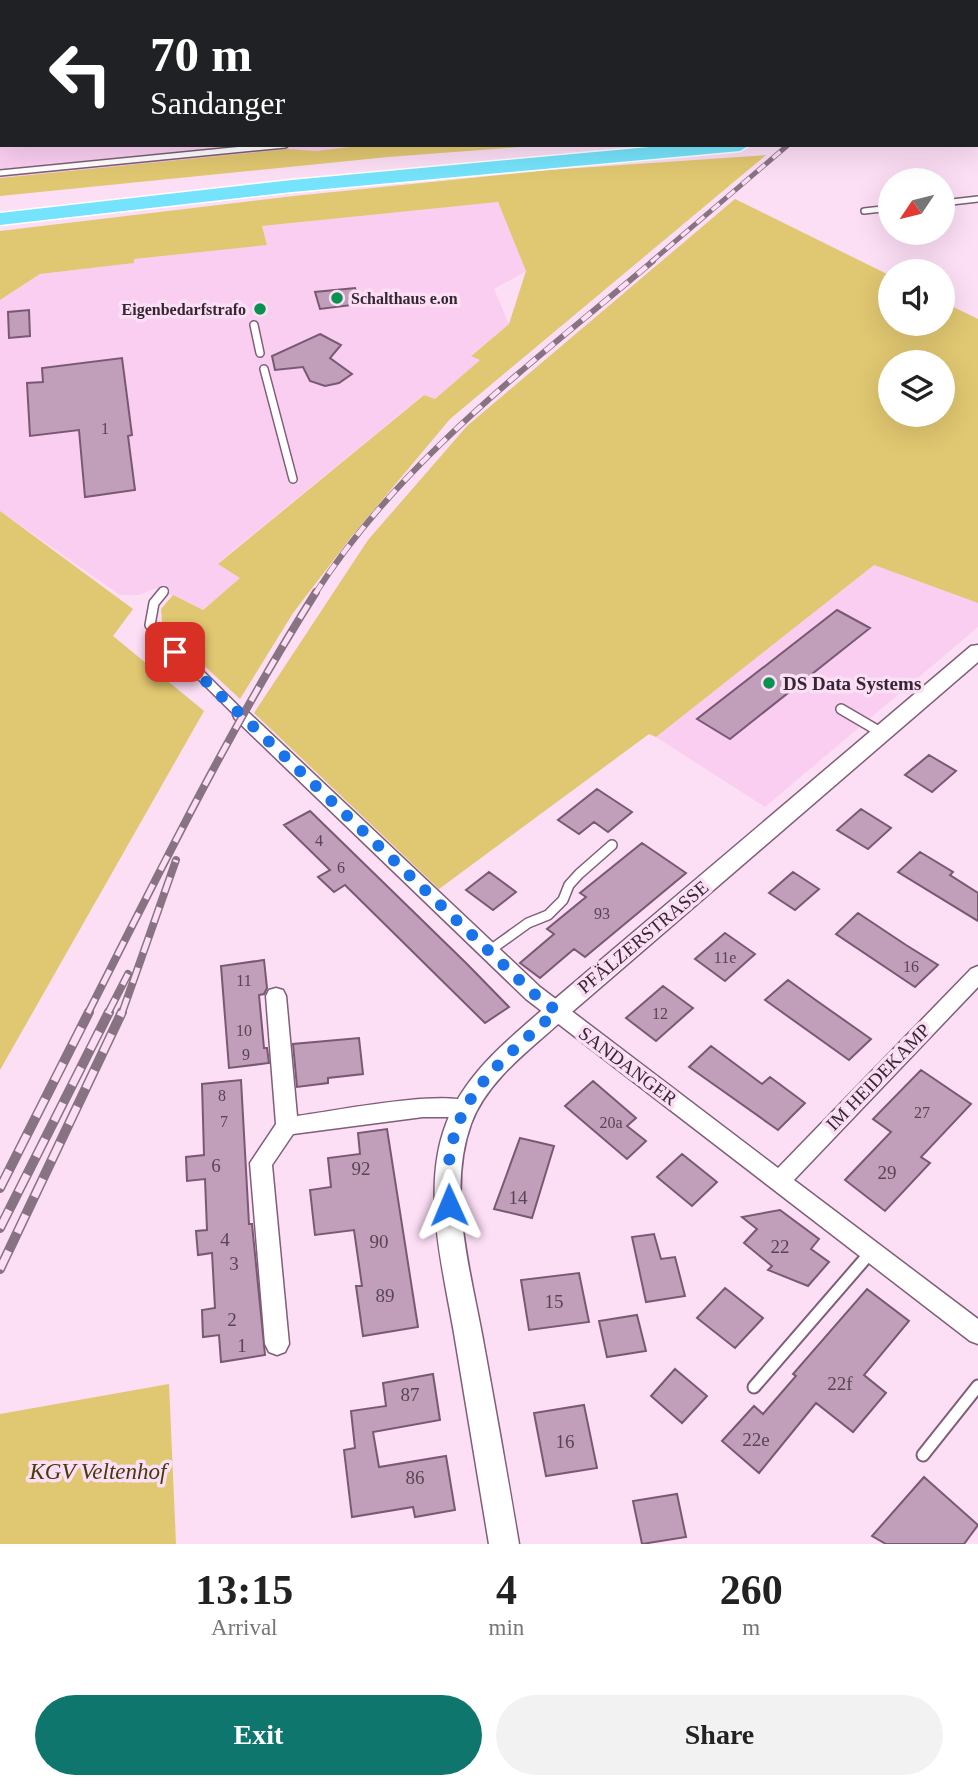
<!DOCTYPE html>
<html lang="en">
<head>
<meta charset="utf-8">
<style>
	body { margin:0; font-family:Georgia,serif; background:#f2f2f2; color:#222; height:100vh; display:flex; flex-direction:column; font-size:26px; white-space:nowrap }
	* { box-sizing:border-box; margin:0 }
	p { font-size:23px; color:#767676 }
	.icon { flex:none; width:38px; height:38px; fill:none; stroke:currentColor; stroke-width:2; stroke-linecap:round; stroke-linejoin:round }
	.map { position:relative; height:1544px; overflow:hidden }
	.drawer { display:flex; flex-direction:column; background:#fff; flex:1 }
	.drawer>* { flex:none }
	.guide { position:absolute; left:0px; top:0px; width:978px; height:147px; box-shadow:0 7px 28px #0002; background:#202124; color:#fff; overflow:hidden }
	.needle { width:46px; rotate:235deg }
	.buttons { position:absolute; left:878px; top:168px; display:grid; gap:14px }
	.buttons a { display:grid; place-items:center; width:77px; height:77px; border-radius:50%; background:#fff; box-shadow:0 7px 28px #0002; font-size:35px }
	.pin { position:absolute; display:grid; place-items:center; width:60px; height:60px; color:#fff; margin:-30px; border-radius:14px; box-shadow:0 4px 10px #0006 }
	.me { position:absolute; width:77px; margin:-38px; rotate:359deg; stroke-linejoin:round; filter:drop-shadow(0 0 5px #0008) }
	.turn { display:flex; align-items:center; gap:24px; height:147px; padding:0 35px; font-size:32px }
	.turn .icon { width:91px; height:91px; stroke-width:2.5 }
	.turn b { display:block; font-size:49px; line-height:60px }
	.eta { display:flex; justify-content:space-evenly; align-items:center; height:119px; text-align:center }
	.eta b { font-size:42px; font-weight:700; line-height:49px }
	.cta { display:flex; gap:14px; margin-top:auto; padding:14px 35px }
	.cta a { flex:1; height:80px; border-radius:42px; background:#0f766e; color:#fff; font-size:28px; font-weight:700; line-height:80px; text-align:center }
	.cta a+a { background:#f2f2f2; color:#222 }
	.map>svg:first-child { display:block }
	.built { fill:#facef0 }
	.green { fill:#e0c771; fill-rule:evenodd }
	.building { fill:#c19eba; stroke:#795972; stroke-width:2 }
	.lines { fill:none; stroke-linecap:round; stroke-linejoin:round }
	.service-far3-casing { stroke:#7f5e78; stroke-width:8 }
	.service-far2-casing { stroke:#7f5e78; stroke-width:10 }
	.service-far1-casing { stroke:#7f5e78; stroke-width:12 }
	.service-casing { stroke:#7f5e78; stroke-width:15 }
	.minor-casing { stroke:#7f5e78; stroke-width:3 }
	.tertiary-casing { stroke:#7f5e78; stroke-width:3 }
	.motorway-casing { stroke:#fff; stroke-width:3 }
	.service-far3 { stroke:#fff; stroke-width:5 }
	.service-far2 { stroke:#fff; stroke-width:7 }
	.service-far1 { stroke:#fff; stroke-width:9 }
	.service { stroke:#fff; stroke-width:11 }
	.minor { fill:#fff; fill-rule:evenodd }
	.tertiary { fill:#fff; fill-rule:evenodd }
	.motorway { fill:#75e3fb; fill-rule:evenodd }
	.rail-far3-casing { stroke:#887383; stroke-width:5 }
	.rail-far2-casing { stroke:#887383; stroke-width:6 }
	.rail-far1-casing { stroke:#887383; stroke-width:8 }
	.rail-casing { stroke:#887383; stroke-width:10 }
	.rail-far3 { stroke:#fcdef5; stroke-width:3.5; stroke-dasharray:10; stroke-linecap:butt }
	.rail-far2 { stroke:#fcdef5; stroke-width:4.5; stroke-dasharray:12; stroke-linecap:butt }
	.rail-far1 { stroke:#fcdef5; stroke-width:5; stroke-dasharray:16; stroke-linecap:butt }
	.rail { stroke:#fcdef5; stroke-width:7; stroke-dasharray:20; stroke-linecap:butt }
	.route { stroke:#1a73e8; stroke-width:12; stroke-dasharray:0 21.6 }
	.poi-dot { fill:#099150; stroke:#fcdef5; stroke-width:2.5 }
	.labels { text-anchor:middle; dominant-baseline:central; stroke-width:7; stroke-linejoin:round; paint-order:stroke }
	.far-poi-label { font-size:16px; font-weight:bold; fill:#352732; stroke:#fcdef5; text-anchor:start }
	.number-label { font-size:16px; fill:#584554 }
	.poi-label { font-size:19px; font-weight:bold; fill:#352732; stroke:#fcdef5; text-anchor:start }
	.street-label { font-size:19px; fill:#352732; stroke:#fcdef5 }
	.near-number-label { font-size:19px; fill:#584554 }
	.near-park-label { font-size:23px; font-style:italic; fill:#463a0c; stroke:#fcdef5 }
</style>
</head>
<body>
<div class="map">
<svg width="978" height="1544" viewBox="0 0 978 1544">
	<rect width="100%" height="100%" fill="#fcdef5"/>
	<!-- built -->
	<path class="built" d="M0,0H924L2,2V145H366L316,151L287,150L0,178Z
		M498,202L526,271L494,289L509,324L471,355L481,359L435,399L423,395L218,563L241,578L202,610L156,588L139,595H120L0,511V300L40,274L133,263V259L267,245L262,226Z
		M874,565L978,603V627L765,807L656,737Z"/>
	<!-- green -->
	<path class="green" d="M366,145H547L388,157L0,196V178L287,149L316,151Z
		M766,155L450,419L352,536L293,613L240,699L166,630L162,622L161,609L173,595L203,610L240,578L218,564L424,395L435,399L480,360L471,356L509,324L526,271L498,202L262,226L267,245L134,259V263L40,274L0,300V231L294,196L549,170Z
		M735,199L891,276V324H943V302L978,319V603L874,565L656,737L649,734L439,889L254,713L368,540L467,426ZM891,362H943V415H891Z
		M0,511L133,609L113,636L204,711L0,1070Z
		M169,1384L176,1544H0V1414Z"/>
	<!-- building -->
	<path class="building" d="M355,288L360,304L320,309L315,292Z
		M29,310L30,336L9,338L8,312Z
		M320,334L341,345L330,358L352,374L339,383L325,386L310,381L303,367L275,370L272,356Z
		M122,358L132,435L128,436L135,490L85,497L79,430L30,436L27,383L43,382L42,368Z
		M837,610L870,628L730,739L697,719Z
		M929,755L956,771L932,792L905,775Z
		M597,789L632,812L608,832L594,822L579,834L558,820Z
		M861,809L891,828L868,849L837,830Z
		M310,811L466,963L509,1007L485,1023L345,885L334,892L318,877L330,870L284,825Z
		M642,843L686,873L585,957L574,949L540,978L520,963L554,934L547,929L586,897L580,893Z
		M920,852L953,872L950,875L978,893V921L898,872Z
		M489,872L516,892L493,910L466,890Z
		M793,872L819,889L795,910L769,893Z
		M858,913L906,945L938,965L915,987L836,934Z
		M725,933L755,954L725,981L695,959Z
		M264,960L267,988L264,994L259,995L264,1048H267L269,1063L229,1068L221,966Z
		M788,980L817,1001L871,1039L849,1060L765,1000Z
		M663,986L693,1008L656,1041L626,1018Z
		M359,1038L363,1074L328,1078V1083L297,1087L293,1044Z
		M711,1046L762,1084L770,1077L805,1103L778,1130L689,1067Z
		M921,1070L971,1104L921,1157L930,1163L885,1211L845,1180L891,1132L873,1119Z
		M241,1080L249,1224H252L265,1355L221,1362L219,1335L203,1337L202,1310L215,1308L212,1253L198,1255L196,1231L207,1230L205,1179L187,1181L186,1157L204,1155L202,1084Z
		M593,1081L636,1118L627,1126L646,1141L627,1159L565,1106Z
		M387,1129L418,1327L363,1336L356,1286H362L354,1230L315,1235L310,1190L331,1187L328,1158L360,1154L358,1133Z
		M520,1138L554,1146L532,1218L494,1209Z
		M682,1154L717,1182L692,1206L657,1177Z
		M780,1210L819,1239L811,1249L829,1262L808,1286L768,1270L772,1266L744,1243L757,1229L742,1217Z
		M654,1234L661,1259L675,1257L685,1296L646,1302L632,1237Z
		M579,1273L589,1322L529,1330L521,1280Z
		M725,1288L763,1318L735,1348L697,1318Z
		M867,1289L909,1321L864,1375L886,1393L853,1432L816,1403L759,1473L722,1441L754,1406L763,1414L796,1376L793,1374Z
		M637,1315L646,1351L607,1357L599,1321Z
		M675,1369L707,1396L682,1423L651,1396Z
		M433,1374L440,1420L373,1432L379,1467L446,1456L455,1510L415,1517L413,1507L352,1517L344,1450L355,1448L351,1411L386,1406L383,1383Z
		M584,1405L597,1468L546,1476L534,1413Z
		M924,1477L978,1525L964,1544H886L872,1536Z
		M677,1494L686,1537L642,1544L633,1501Z"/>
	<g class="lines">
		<!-- service-far3 casing -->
		<g class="service-far3-casing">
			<path id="service-far3" d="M0,173L285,145
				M943,203L978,199
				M864,211L891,208"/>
		</g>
		<!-- service-far2 casing -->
		<g class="service-far2-casing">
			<path id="service-far2" d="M254,325L260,353
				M264,369L293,479
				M162,594L164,591"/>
		</g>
		<!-- service-far1 casing -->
		<g class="service-far1-casing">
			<path id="service-far1" d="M163,592L154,603L150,625L241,715
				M841,709L882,733
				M489,951L528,923L548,915L563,900L569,885L579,874L612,845"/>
		</g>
		<!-- service casing -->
		<g class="service-casing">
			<path id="service" d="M754,1387L870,1253
				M923,1455L978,1386"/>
		</g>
		<!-- minor casing -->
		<g class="minor-casing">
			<path id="minor" d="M783,0H796L782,2Z
				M241,709L247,711L540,987L778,1168L971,969L978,966V987L794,1180L978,1319V1344L970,1341L526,999L235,719L233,715Z
				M276,988L283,990L286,996L297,1116C336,1111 438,1090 471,1102L474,1108L471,1114L464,1117H423L293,1134L272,1165L289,1344L285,1352L277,1355L269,1352L265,1344L250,1163L276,1124L266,996L269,990Z"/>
		</g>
		<!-- tertiary casing -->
		<g class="tertiary-casing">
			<path id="tertiary" d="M978,645V662L565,1018C532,1048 487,1080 471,1124C446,1193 472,1276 484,1345C496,1411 508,1478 519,1544H489C478,1478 467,1411 456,1345C445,1275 420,1192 446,1124C465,1073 509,1039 549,1004L971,646Z"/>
		</g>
		<!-- motorway casing -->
		<g class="motorway-casing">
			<path id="motorway" d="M976,114H978V126H976Z
				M671,145H750L740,151L292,192L0,225V213L292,180Z"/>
		</g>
		<!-- service-far3 -->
		<use href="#service-far3" class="service-far3"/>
		<!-- service-far2 -->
		<use href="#service-far2" class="service-far2"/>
		<!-- service-far1 -->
		<use href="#service-far1" class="service-far1"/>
		<!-- service -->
		<use href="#service" class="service"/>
		<!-- minor -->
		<use href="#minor" class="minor"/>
		<!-- tertiary -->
		<use href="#tertiary" class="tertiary"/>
		<!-- motorway -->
		<use href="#motorway" class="motorway"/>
		<!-- rail-far3 casing -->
		<g class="rail-far3-casing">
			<path id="rail-far3" d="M955,2L957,0
				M651,262L788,145"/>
		</g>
		<!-- rail-far2 casing -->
		<g class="rail-far2-casing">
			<path id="rail-far2" d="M315,594C400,460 534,362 653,261"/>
		</g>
		<!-- rail-far1 casing -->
		<g class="rail-far1-casing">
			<path id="rail-far1" d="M88,1013C161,869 230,728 316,592
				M108,1013L128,974
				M122,1013L176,860"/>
		</g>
		<!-- rail casing -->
		<g class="rail-casing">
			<path id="rail" d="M0,1188L89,1012
				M0,1228L109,1012
				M0,1269L122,1012"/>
		</g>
		<!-- rail-far3 -->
		<use href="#rail-far3" class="rail-far3"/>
		<!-- rail-far2 -->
		<use href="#rail-far2" class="rail-far2"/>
		<!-- rail-far1 -->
		<use href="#rail-far1" class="rail-far1"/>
		<!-- rail -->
		<use href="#rail" class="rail"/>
	</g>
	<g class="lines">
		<!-- route -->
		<path class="route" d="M175,652L533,993L557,1011C490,1071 440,1106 449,1205"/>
	</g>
	<!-- markers -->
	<g class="poi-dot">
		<circle cx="337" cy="298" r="7"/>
		<circle cx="260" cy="309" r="7"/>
		<circle cx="769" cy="683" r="7"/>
	</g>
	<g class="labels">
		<!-- far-poi labels -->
		<g class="far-poi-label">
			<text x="351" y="298">Schalthaus e.on</text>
			<text x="246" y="309" text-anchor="end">Eigenbedarfstrafo</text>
		</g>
		<!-- number labels -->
		<g class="number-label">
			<text x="105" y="428">1</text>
			<text x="319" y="840">4</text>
			<text x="341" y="867">6</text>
			<text x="602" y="913">93</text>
			<text x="725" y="957">11e</text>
			<text x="911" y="966">16</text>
			<text x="244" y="980">11</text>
			<text x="660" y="1013">12</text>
			<text x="244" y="1030">10</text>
			<text x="246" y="1054">9</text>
			<text x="222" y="1095">8</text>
			<text x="922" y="1112">27</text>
			<text x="224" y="1121">7</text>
			<text x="611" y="1122">20a</text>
		</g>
		<!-- poi labels -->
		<g class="poi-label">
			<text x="783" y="683">DS Data Systems</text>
		</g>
		<!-- street labels -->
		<g class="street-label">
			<text transform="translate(643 937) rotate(-40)">PFÄLZERSTRASSE</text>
			<text transform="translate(628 1066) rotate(37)">SANDANGER</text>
			<text transform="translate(878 1077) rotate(-46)">IM HEIDEKAMP</text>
		</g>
		<!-- near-number labels -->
		<g class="near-number-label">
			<text x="216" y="1165">6</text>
			<text x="361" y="1168">92</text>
			<text x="887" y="1172">29</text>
			<text x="518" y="1197">14</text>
			<text x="225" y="1239">4</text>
			<text x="379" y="1241">90</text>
			<text x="780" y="1246">22</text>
			<text x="234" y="1263">3</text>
			<text x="385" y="1295">89</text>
			<text x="554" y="1301">15</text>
			<text x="232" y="1319">2</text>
			<text x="242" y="1345">1</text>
			<text x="840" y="1383">22f</text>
			<text x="410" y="1394">87</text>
			<text x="756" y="1439">22e</text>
			<text x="565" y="1441">16</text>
			<text x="415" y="1477">86</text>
		</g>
		<!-- near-park labels -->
		<g class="near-park-label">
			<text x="98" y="1471">KGV Veltenhof</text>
		</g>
	</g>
</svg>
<div class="buttons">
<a><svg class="needle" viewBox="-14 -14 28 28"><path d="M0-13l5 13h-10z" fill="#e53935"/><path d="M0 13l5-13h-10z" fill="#767676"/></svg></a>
<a><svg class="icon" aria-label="sound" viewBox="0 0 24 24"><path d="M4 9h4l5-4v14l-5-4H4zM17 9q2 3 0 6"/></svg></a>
<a><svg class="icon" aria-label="layers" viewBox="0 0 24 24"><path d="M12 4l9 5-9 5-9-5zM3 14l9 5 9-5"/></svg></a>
</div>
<div class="pin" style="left:175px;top:652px;background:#d93025"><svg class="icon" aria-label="arrive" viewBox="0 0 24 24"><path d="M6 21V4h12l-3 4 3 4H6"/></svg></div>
<svg class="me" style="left:449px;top:1205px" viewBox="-20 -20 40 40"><path d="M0-17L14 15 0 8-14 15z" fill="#1a73e8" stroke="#fff" stroke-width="4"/></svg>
<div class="guide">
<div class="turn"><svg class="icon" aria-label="left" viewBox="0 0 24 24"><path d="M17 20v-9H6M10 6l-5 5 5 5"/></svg><div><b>70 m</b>Sandanger</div></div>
</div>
</div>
<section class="drawer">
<div class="eta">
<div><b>13:15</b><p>Arrival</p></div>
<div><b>4</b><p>min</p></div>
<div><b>260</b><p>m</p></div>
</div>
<div class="cta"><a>Exit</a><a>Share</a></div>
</section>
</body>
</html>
